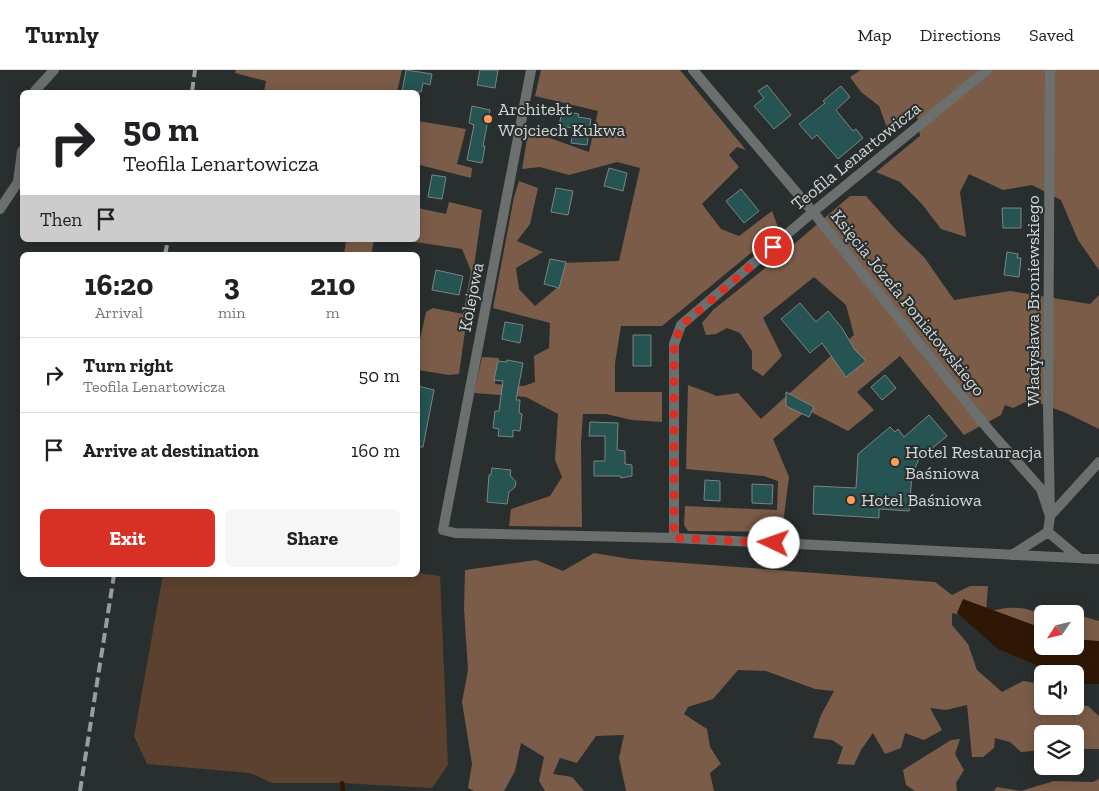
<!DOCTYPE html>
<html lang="en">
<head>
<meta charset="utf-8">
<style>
	body { margin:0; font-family:"Zilla Slab",serif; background:#f6f6f6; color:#202124; height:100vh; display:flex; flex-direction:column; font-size:19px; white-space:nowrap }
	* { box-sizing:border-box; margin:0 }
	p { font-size:16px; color:#757577 }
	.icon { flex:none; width:28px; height:28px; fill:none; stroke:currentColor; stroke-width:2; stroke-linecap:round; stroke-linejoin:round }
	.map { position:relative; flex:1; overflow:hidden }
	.drawer { position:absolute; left:20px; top:182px; width:400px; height:325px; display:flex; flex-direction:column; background:#fff; border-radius:8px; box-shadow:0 2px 12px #0003 }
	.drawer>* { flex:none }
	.guide { position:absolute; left:20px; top:20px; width:400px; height:152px; border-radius:8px; box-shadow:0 2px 12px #0003; background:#fff; color:#202124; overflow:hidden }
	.needle { width:32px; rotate:235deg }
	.controls { position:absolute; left:1034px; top:535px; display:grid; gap:10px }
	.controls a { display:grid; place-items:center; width:50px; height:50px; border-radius:8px; background:#fff; box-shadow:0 2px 12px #0003; font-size:25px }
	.pin { position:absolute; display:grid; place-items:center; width:42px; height:42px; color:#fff; margin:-21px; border:2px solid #fff; border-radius:50%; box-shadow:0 1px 5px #0007 }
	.me { position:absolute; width:55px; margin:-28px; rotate:273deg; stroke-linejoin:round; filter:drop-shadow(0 0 4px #0008) }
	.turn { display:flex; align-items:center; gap:18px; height:105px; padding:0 20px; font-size:22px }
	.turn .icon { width:65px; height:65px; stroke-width:2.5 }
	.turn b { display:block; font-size:35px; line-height:42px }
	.then { display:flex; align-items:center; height:48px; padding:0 20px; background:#0003; gap:10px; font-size:19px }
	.eta { display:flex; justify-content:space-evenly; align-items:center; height:85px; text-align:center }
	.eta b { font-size:30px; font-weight:700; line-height:35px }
	.button { display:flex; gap:10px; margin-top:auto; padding:10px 20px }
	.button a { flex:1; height:58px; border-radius:8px; background:#d93025; color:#fff; font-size:20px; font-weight:700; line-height:58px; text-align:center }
	.button a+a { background:#f6f6f6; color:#202124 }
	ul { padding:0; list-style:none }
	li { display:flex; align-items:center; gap:15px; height:75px; padding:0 20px; border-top:1px solid #e0e0e0 }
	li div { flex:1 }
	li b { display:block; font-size:19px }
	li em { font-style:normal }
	header { display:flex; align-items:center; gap:30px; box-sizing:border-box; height:70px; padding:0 25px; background:#fff; border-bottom:1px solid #e0e0e0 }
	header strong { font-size:24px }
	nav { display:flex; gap:28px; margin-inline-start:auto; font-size:18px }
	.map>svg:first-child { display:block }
	.green { fill:#5d412f }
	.forest { fill:#7b5c48 }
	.water { fill:#301705 }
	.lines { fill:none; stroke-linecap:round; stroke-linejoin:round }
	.stream { stroke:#301705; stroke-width:4.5 }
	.building { fill:#265452; stroke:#7c8484 }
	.minor { stroke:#6b6f6e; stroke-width:10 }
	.rail { stroke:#989d9d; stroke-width:4; stroke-dasharray:10 5; stroke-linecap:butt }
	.route { stroke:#d93025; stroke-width:9; stroke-dasharray:0 16.2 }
	.poi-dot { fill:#fe9c58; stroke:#292f2f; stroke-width:2 }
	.labels { text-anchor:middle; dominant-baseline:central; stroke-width:4; stroke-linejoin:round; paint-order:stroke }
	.poi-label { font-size:18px; fill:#d2d6d6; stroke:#292f2f; text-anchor:start }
	.street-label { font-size:18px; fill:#d2d6d6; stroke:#292f2f }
</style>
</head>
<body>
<header>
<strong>Turnly</strong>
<nav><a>Map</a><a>Directions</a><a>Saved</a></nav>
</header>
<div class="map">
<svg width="1099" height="721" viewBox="0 0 1099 721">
	<rect width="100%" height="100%" fill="#292f2f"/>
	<!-- green -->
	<path class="green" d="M418,503L440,506L448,695L432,718L342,713H272L250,703L147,694L134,666L163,505H418Z"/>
	<!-- forest -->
	<path class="forest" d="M236,0H402L397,22H264L266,11L235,3Z
		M541,0H680L746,80L737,77L729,85L739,97L702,134L721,159L739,166L772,141L779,160L662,256H621L615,293V322H662V352L632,350L606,344H583L581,373L582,457L509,456L511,439L550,426L562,407L555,390L558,344L526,327L474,323L482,287L499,288L495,314L524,316L535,312L534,286L549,278L550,253L493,238L514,127L519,111L538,118L530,154L517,171L543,182L516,198L519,219L535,236L558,217L560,193L619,191L640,98L617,92L569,105L540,97L522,99L528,63L544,66L589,82L598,41L535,26Z
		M861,0H1099V200L1078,170L1061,130L1032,115L1003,120L969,104L960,122L966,167L941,159L922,134L900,112L876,102L920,66L917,45L887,58L879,36L861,22L850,7Z
		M418,51L466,59L457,94L472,98L471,108L420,95L418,103Z
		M850,126H866L898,162L924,187L954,230L1010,221L1090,234L1099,225V359L1064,342L1030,330L1013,338L1005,335L1001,345L964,365L900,286L857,322L874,340L848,361L807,340L773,369L789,407L782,462L688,461L684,455L685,436L777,440L778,411L764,406L686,399L688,315L717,326L738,323L761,349L854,265L846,235L814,207L763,248L782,286L763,306L752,299V281L740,263L727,258L716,264L706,265L702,253L713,240L785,182Z
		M449,132L482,140L459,304L449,305L418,300V279L426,242L433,238L463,244L471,201L462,179L402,170H418V138L446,144Z
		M346,170H374L371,185H344Z
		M594,483L630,489L935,512L952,525L970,516H988L986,542C1012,536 1019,536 1043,544L1042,567L1000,554L952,543V555L968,574L977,600L1002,622L1023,611L1042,614V636H1088L1099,646V679H1077V696L1060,702L1056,696H1075V664H1042V680L1021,682L1010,672L995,668L994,678L983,687H972L967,635L946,640L930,638L942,660L924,670L905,663L901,678L885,684L873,663L861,680L854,695L837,694L843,677L832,670L813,668L821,645L834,621L815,619L766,601L738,600L713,629L688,637L684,644L707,659L710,677L721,694L710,703L714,721H626L619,688L624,665L596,666L577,693L560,688L553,704L572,707L584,721H545L539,711L544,687L521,673L515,701L504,721H474L468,718L472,694L462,632L468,600L464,539L465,500L536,490L563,501Z
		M1075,544L1099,551V575L1075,576Z
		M960,669L955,684L964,700L956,713L957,721H915L906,715L903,700L951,670Z
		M1099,709V721H994L997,717L1021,721L1054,711L1093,712Z"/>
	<!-- water -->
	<path class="water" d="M963,529L1042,558V576H1075V569L1099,571V614H1085L1075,610V604H1059L998,579L957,543Z"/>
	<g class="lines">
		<!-- stream -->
		<path class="stream" d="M342,713L343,721"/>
	</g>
	<!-- building -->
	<path class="building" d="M406,0L432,4L430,15L423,13L421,22H402Z
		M480,0H498L495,18L477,15Z
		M767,15L791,45L774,59L754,36L764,28L758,21Z
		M841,16L850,27L836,40L853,61L856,59L863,68L838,89L817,65L812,69L799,54L825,33L823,31Z
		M472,36L490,40L483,76H485L482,93L467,90L474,55L469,53Z
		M562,41L579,44L578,47L591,49L587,75L571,73L574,58L559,56Z
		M609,98L627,103L623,121L604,116Z
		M432,105L446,107L442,129L428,127Z
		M556,118L573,121L568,145L551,142Z
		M741,119L759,141L744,153L726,131Z
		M1002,138H1021V158H1003Z
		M1007,182L1018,184L1017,188H1021L1019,207L1004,205Z
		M550,189L566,192L559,218L544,214Z
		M436,200L463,206L459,225L432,220Z
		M800,233L816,252L828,241L842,258L855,280L866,291L846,307L822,273L810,283L781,249Z
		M505,252L523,255L520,273L502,269Z
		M633,265H651V296H633Z
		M507,290L523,293L516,330H520L519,343L522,344L520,361L513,360V367L498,366L499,359L493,358L495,341H499L503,311L494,310L498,291L507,292Z
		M885,305L896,318L882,330L871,317Z
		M418,316L434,320L423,377H418Z
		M786,322L814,337L809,347L786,336Z
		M929,345L947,366L919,389L912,405L909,441L879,439V448L813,444L814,416L856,418L858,384L890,357L895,362L898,359L904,367Z
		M590,352L618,353L617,380L625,381V394L632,395V406L621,408L620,406H594V391H605V366H589Z
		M492,398L511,400L510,405L516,412L515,417L509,422L507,434L487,432L489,405H491Z
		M705,410L720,411V431L704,430Z
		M752,414L773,415L772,434L752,433Z"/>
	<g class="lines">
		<!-- minor -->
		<path class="minor" d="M531,0L443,460L455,463L674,468L1099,489
			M693,0L813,142L989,360L1041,419L1050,446
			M1050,0L1048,337L1050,446L1048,462L1079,488
			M34,22L54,0
			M0,139L18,112L22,81
			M1050,446L1099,392
			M674,468V274L681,255L813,142L987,0
			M1012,485L1048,462"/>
		<!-- rail -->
		<path class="rail" d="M192,22L195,0
			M165,185L168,170
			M80,721L114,505"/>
	</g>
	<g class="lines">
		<!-- route -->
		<path class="route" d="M773,177L682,255L674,274V468L774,473"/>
	</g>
	<!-- markers -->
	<g class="poi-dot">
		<circle cx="488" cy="49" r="5"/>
		<circle cx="895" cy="392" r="5"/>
		<circle cx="851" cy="430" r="5"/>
	</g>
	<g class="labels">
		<!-- poi labels -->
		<g class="poi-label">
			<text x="498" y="39">Architekt<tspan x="498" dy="21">Wojciech Kukwa</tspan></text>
			<text x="905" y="382">Hotel Restauracja<tspan x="905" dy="21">Baśniowa</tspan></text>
			<text x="861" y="430">Hotel Baśniowa</text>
		</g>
		<!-- street labels -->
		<g class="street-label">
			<text transform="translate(856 86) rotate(-39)">Teofila Lenartowicza</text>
			<text transform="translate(471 227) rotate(-79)">Kolejowa</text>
			<text transform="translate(1033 231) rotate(-90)">Władysława Broniewskiego</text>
			<text transform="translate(908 233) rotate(51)">Księcia Józefa Poniatowskiego</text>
		</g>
	</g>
</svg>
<div class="controls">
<a><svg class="needle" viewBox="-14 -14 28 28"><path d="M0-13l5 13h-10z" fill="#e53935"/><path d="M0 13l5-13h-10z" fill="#757577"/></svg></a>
<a><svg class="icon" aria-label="sound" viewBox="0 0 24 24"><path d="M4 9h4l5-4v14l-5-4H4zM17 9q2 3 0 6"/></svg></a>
<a><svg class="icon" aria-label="layers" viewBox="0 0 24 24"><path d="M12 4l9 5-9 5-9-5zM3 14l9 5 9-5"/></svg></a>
</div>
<div class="pin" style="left:773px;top:177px;background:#d93025"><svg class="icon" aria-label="arrive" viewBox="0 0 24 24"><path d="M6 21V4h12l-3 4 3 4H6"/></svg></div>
<svg class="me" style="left:774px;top:473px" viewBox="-20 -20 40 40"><circle r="19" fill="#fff"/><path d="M0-13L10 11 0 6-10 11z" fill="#d93025"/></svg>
<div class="guide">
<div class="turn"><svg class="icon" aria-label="right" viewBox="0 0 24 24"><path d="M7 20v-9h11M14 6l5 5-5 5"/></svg><div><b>50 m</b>Teofila Lenartowicza</div></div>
<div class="then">Then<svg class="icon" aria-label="arrive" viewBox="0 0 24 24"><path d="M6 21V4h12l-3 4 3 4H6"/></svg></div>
</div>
<section class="drawer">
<div class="eta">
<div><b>16:20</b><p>Arrival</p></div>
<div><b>3</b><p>min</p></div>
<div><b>210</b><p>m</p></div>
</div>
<ul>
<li><svg class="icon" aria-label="right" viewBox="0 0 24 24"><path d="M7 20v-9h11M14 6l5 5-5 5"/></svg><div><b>Turn right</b><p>Teofila Lenartowicza</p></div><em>50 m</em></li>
<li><svg class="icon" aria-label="arrive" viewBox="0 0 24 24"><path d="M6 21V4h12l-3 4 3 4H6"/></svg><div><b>Arrive at destination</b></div><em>160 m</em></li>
</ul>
<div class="button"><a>Exit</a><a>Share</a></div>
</section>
</div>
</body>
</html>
